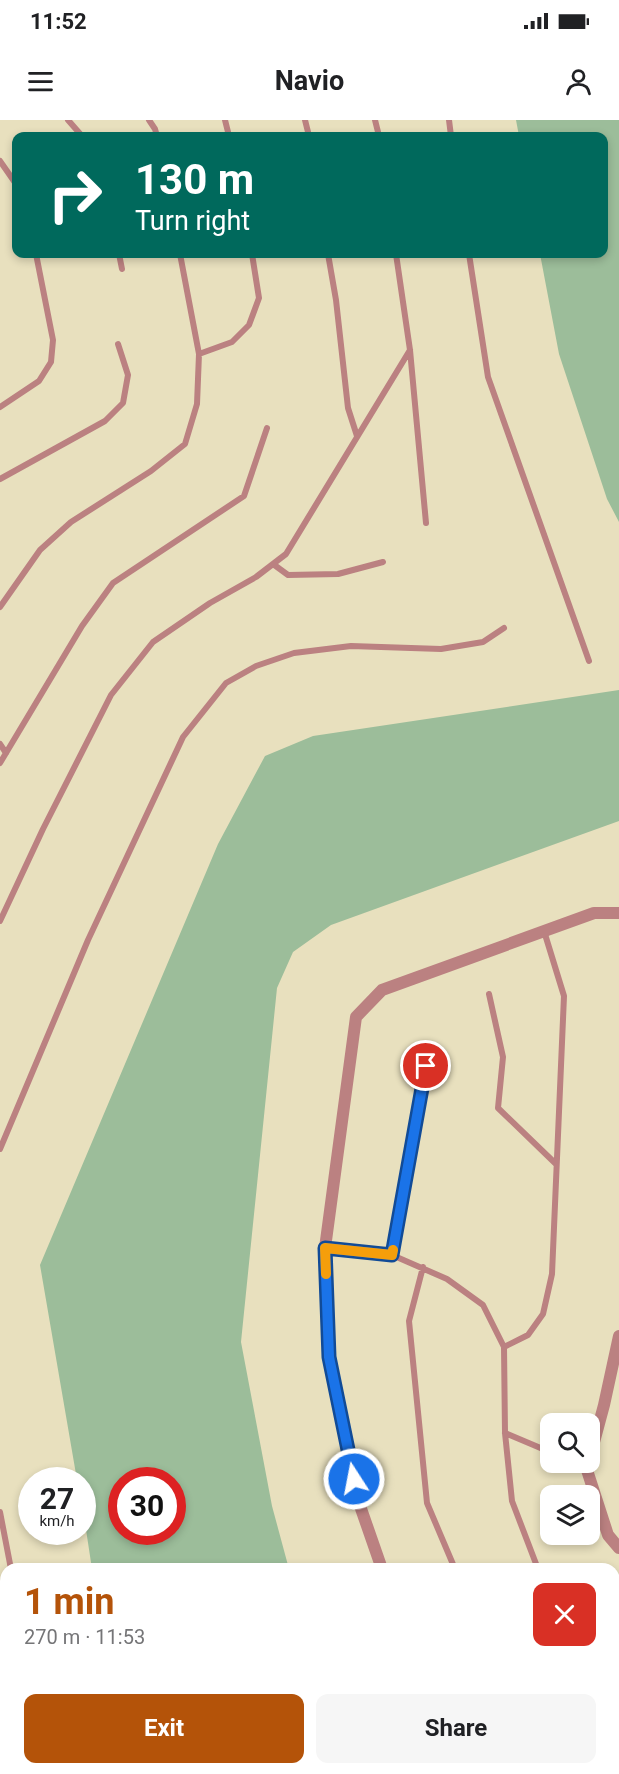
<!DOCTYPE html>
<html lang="en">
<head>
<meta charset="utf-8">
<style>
	body { margin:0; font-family:Roboto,sans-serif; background:#f6f6f6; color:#202124; height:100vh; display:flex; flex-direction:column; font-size:22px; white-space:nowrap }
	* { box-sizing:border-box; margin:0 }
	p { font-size:20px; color:#757577 }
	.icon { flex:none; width:33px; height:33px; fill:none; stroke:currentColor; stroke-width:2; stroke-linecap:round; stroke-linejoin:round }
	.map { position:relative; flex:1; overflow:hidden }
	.drawer { position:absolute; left:0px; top:1443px; width:620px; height:212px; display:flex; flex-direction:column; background:#fff; border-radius:18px 18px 0 0; box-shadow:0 3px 9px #0003 }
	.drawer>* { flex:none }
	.guide { position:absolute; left:12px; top:12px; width:596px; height:126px; border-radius:12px; box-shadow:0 3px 9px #0003; background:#00695c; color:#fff; overflow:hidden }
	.buttons { position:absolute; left:540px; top:1293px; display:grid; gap:12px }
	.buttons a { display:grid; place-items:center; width:60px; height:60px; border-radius:12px; background:#fff; box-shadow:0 3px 9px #0003; font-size:30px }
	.speed { position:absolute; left:18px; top:1347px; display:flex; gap:12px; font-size:30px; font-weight:700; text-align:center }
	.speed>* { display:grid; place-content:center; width:78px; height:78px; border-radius:50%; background:#fff; box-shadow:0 3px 9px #0003; line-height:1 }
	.speed small { font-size:15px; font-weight:400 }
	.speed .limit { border:9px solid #d22; background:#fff; color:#111 }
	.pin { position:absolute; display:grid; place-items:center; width:51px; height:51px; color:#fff; margin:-26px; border:3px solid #fff; border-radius:50%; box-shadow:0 2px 6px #0007 }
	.me { position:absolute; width:66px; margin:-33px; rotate:349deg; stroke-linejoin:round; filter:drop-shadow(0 0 4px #0008) }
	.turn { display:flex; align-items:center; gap:21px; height:126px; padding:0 24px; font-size:27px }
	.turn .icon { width:78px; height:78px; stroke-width:2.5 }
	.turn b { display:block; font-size:42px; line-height:51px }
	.round { display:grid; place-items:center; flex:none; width:63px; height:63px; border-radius:12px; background:#f6f6f6 }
	.headline { display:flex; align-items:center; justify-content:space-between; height:102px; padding:0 24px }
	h1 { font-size:36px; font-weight:700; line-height:45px; color:#b45309 }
	.action { display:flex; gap:12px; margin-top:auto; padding:12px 24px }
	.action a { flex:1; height:69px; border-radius:12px; background:#b45309; color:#fff; font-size:24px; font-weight:700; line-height:69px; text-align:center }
	.action a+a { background:#f6f6f6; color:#202124 }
	.status { display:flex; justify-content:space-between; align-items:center; height:42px; padding:0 30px; background:#fff; direction:ltr }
	.status svg { height:16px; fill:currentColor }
	header { display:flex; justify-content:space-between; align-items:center; height:78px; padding:0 24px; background:#fff; font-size:27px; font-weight:700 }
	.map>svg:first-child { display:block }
	.grass { fill:#9cbd9a; fill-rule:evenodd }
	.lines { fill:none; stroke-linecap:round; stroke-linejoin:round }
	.service { stroke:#bb8181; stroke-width:6 }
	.minor { stroke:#bb8181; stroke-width:12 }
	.route-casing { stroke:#114b97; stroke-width:15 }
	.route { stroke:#1a73e8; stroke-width:10 }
	.slow { stroke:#f59e0b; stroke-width:10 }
</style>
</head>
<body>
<div class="status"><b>11:52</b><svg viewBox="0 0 49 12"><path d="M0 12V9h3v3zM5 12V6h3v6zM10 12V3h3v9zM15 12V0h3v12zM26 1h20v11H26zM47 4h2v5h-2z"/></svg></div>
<header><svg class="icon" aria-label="menu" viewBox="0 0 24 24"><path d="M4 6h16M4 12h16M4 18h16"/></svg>Navio<svg class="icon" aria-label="person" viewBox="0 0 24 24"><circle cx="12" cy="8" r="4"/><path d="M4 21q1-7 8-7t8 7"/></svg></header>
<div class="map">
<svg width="619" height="1654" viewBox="0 0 619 1654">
	<rect width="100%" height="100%" fill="#e8e0be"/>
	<!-- grass -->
	<path class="grass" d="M516,0H619V402L607,379L559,234L540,134H603V16H519Z
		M619,570V701L331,805L293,832L277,868L241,1222L272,1386L289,1449H92L83,1390L82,1360H77L40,1145L218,724L265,636L313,616ZM122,1360H172V1412H122Z
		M348,1648V1654H104L103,1649Z"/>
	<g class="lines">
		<!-- service -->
		<path class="service" d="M68,0L82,16
			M149,0L155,9L157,16
			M225,0L229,16
			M305,0L309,16
			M375,0L379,16
			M449,0L451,16
			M0,41L16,64
			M119,134L122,149
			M328,134L336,180L348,288L357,316
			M396,134L410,230L426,403
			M469,134L488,257L589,541
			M199,234L232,222L249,205L259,178L252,134
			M0,287L39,261L51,242L53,220L36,134
			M0,359L105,301L123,283L128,255L118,224
			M273,444L288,455L338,454L383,442
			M0,487L40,430L71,402L151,351L185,324L197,284L199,234L180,134
			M0,624L6,633
			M0,643L82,506L113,463L244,376L267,308
			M0,801L43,709L111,575L153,522L210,483L256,457L286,434L410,230
			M489,874L503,937L498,988L556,1044
			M0,1029L88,820L183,617L226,563L256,546L294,533L351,526L441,529L483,522L504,508
			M325,1128L392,1135L447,1159L483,1185L504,1227L505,1313L512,1381L538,1449
			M392,1135L426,946
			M423,1147L409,1201L427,1383L455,1449
			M504,1227L528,1215L543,1194L552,1154L564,876L544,811
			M505,1313L550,1332
			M575,1342L586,1347
			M0,1392L11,1449
			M614,1558L619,1560
			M515,1654V1648
			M600,1654V1648"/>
		<!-- minor -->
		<path class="minor" d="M590,1337L604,1285L619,1216
			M588,1342L586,1347L608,1415L619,1428
			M382,1449L358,1380L329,1237L325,1128L356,897L382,870L594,793H619
			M0,1614L6,1618
			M17,1648L19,1654
			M427,1654V1648"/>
	</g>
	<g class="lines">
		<!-- route casing -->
		<g class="route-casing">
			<path id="route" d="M354,1359L329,1237L325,1128L392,1135L426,946"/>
		</g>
		<!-- route -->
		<use href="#route" class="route"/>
		<!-- slow -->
		<path class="slow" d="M326,1154L325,1128L392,1135L393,1130"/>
	</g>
</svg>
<div class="buttons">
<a><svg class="icon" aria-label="search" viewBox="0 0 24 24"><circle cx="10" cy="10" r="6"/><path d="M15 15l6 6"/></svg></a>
<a><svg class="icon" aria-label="layers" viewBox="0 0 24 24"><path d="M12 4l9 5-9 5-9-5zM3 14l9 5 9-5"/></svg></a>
</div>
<div class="speed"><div>27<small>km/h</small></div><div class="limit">30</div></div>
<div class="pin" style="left:426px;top:946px;background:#d93025"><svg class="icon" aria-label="arrive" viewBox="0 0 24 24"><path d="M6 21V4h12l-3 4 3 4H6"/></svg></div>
<svg class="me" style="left:354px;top:1359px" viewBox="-20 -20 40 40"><circle r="17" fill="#1a73e8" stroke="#fff" stroke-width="3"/><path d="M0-11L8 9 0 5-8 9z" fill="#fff"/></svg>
<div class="guide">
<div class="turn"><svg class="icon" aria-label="right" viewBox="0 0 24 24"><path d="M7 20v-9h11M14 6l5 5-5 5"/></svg><div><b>130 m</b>Turn right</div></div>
</div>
<section class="drawer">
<div class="headline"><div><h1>1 min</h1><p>270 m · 11:53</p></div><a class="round" style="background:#d93025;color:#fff"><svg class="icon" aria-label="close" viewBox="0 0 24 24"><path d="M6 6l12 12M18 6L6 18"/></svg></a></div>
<div class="action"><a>Exit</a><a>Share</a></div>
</section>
</div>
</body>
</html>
